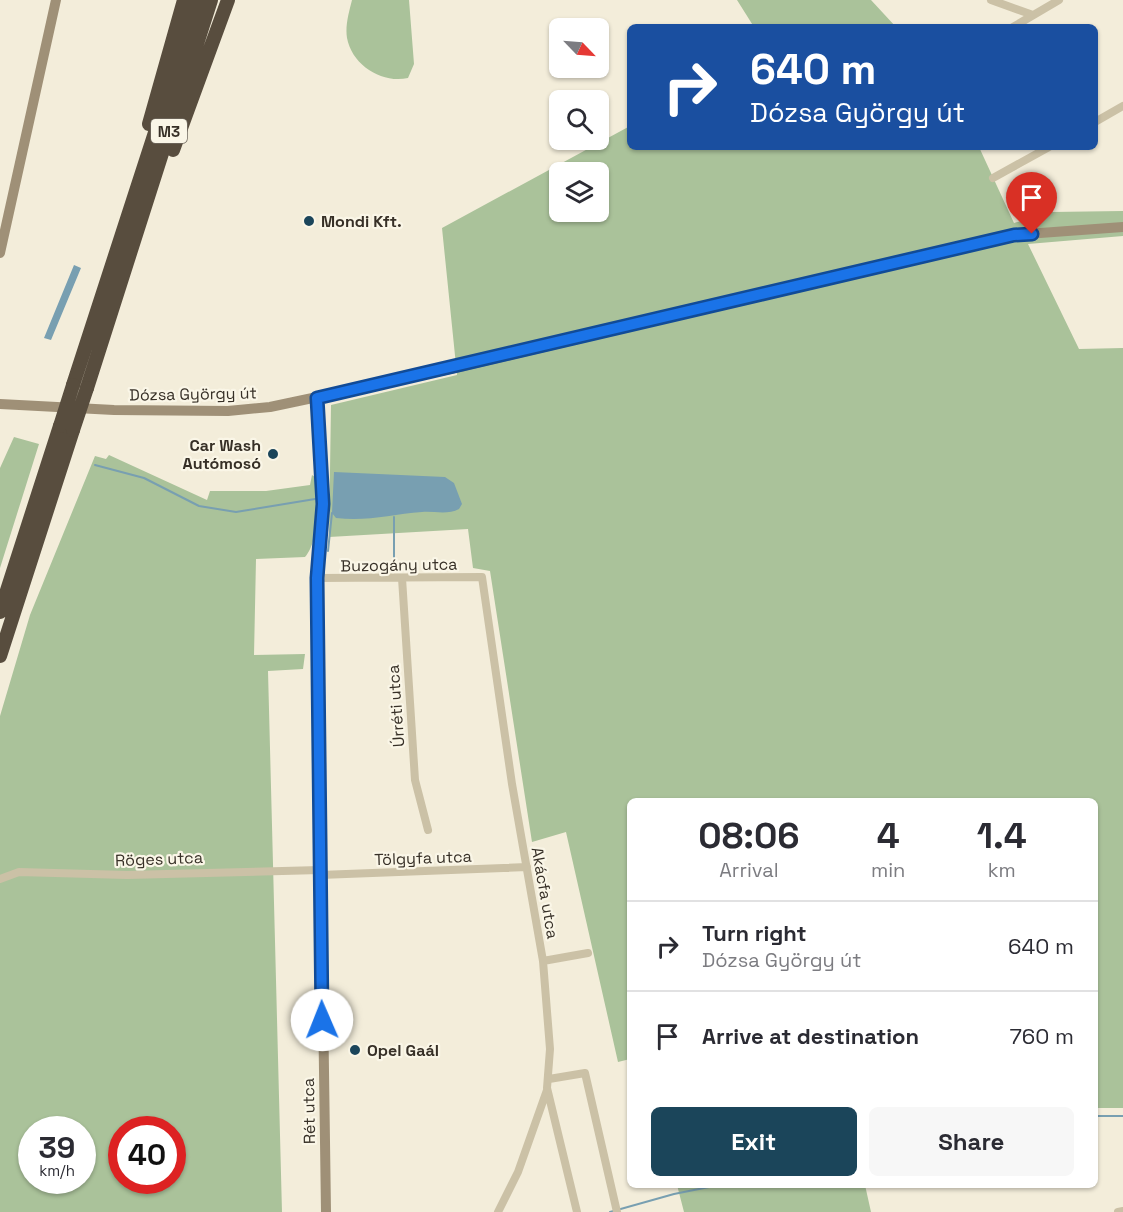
<!DOCTYPE html>
<html lang="en">
<head>
<meta charset="utf-8">
<style>
	body { margin:0; font-family:"Space Grotesk",sans-serif; background:#f7f7f7; color:#2b2b33; height:100vh; display:flex; flex-direction:column; font-size:22px; white-space:nowrap }
	* { box-sizing:border-box; margin:0 }
	p { font-size:20px; color:#7c7c81 }
	.icon { flex:none; width:33px; height:33px; fill:none; stroke:currentColor; stroke-width:2; stroke-linecap:round; stroke-linejoin:round }
	.map { position:relative; flex:1; overflow:hidden }
	.details { position:absolute; left:627px; top:798px; width:471px; height:390px; display:flex; flex-direction:column; background:#fff; border-radius:9px; box-shadow:0 2px 4px #0004 }
	.details>* { flex:none }
	.hud { position:absolute; left:627px; top:24px; width:471px; height:126px; border-radius:9px; box-shadow:0 2px 4px #0004; background:#1a4fa0; color:#fff; overflow:hidden }
	.needle { width:39px; rotate:115deg }
	.tools { position:absolute; left:549px; top:18px; display:grid; gap:12px }
	.tools a { display:grid; place-items:center; width:60px; height:60px; border-radius:9px; background:#fff; box-shadow:0 2px 4px #0004; font-size:30px }
	.speed { position:absolute; left:18px; top:1116px; display:flex; gap:12px; font-size:30px; font-weight:700; text-align:center }
	.speed>* { display:grid; place-content:center; width:78px; height:78px; border-radius:50%; background:#fff; box-shadow:0 2px 4px #0004; line-height:1 }
	.speed small { font-size:15px; font-weight:400 }
	.speed .limit { border:9px solid #d22; background:#fff; color:#111 }
	.pin { position:absolute; display:grid; place-items:center; width:51px; height:51px; color:#fff; margin:-62px -26px; border-radius:50% 50% 50% 0; rotate:-45deg; box-shadow:0 0 6px #0007 }
	.pin .icon { rotate:45deg }
	.me { position:absolute; width:66px; margin:-33px; rotate:359deg; stroke-linejoin:round; filter:drop-shadow(0 0 4px #0008) }
	.turn { display:flex; align-items:center; gap:21px; height:126px; padding:0 24px; font-size:27px }
	.turn .icon { width:78px; height:78px; stroke-width:2.5 }
	.turn b { display:block; font-size:42px; line-height:51px }
	.eta { display:flex; justify-content:space-evenly; align-items:center; height:102px; text-align:center }
	.eta b { font-size:36px; font-weight:600; line-height:42px }
	.cta { display:flex; gap:12px; margin-top:auto; padding:12px 24px }
	.cta a { flex:1; height:69px; border-radius:9px; background:#1b455a; color:#fff; font-size:24px; font-weight:600; line-height:69px; text-align:center }
	.cta a+a { background:#f7f7f7; color:#2b2b33 }
	ul { padding:0; list-style:none }
	li { display:flex; align-items:center; gap:18px; height:90px; padding:0 24px; border-top:2px solid #e1e1e2 }
	li div { flex:1 }
	li b { display:block; font-size:22px }
	li em { font-style:normal }
	.map>svg:first-child { display:block }
	.green { fill:#aac29a; fill-rule:evenodd }
	.water { fill:#789fb1 }
	.lines { fill:none; stroke-linecap:round; stroke-linejoin:round }
	.stream { stroke:#789fb1; stroke-width:2 }
	.street { stroke:#cbc1a6; stroke-width:8 }
	.secondary { stroke:#9f9077; stroke-width:10 }
	.highway { stroke:#584d3e; stroke-width:14 }
	.highway-bridge { stroke:#584d3e; stroke-width:14 }
	.route-casing { stroke:#114b97; stroke-width:15 }
	.route { stroke:#1a73e8; stroke-width:10 }
	.poi-dot { fill:#1b455a; stroke:#faf6e7; stroke-width:2 }
	.labels { text-anchor:middle; dominant-baseline:central; stroke-width:4.5; stroke-linejoin:round; paint-order:stroke }
	.shield { fill:#faf6e7; stroke:#726b61; stroke-width:1.5 }
	.shield-label { font-size:15px; font-weight:bold; fill:#373027 }
	.poi-label { font-size:16px; font-weight:bold; fill:#373027; stroke:#faf6e7; text-anchor:start }
	.street-label { font-size:16px; fill:#373027; stroke:#faf6e7 }
</style>
</head>
<body>
<div class="map">
<svg width="1123" height="1212" viewBox="0 0 1123 1212">
	<rect width="100%" height="100%" fill="#f3edda"/>
	<!-- green -->
	<path class="green" d="M352,0H409L414,64L408,78C382,84 352,65 347,38C345,26 349,12 352,0Z
		M737,0H871L896,27H754Z
		M630,126V147H979L1014,223L1051,212L1123,211V236L1028,244L1079,349L1123,348V1108H1095V801H630V1059L618,1062L566,832L532,842L490,571L473,568L468,529L329,537L331,405L457,375L442,228ZM560,172H598V212H560Z
		M14,437L39,444L0,568V468Z
		M109,455L207,500L210,491H266L310,485L312,475L319,480C320,501 318,543 305,557L256,559L254,655L305,654L303,669L268,671L282,1212H0V716L30,615L95,456L106,459ZM32,1130H82V1180H32ZM122,1130H172V1180H122Z
		M677,1185H865L871,1212H684Z"/>
	<!-- water -->
	<path class="water" d="M74,265L81,268L51,340L44,338Z
		M334,472L445,477L454,483L462,504L459,509C448,515 434,511 422,512C392,514 367,522 336,518L332,513Z"/>
	<g class="lines">
		<!-- stream -->
		<path class="stream" d="M95,465L144,478L199,506L236,512L315,499
			M394,517V569
			M328,551L332,513
			M324,573V558
			M1095,1116H1123
			M610,1212L674,1194L719,1185"/>
		<!-- street -->
		<path class="street" d="M991,0L1033,15
			M1013,27L1059,0
			M1095,122L1123,106
			M993,178L1049,147
			M317,578L482,577L512,784L543,961L550,1049L547,1088L577,1212
			M402,578L415,780L428,830
			M320,875L527,867
			M0,879L19,872L127,875L320,870
			M543,961L588,953
			M549,1079L585,1073L617,1212
			M498,1212L518,1172L547,1090
			M1118,1212L1123,1211"/>
		<!-- secondary -->
		<path class="secondary" d="M0,253L56,0
			M317,398L323,504L317,578L326,1212
			M0,404L114,410L228,411L270,407L464,366L1014,235L1123,227"/>
		<!-- highway -->
		<path class="highway" d="M149,124L184,0
			M173,150L228,0
			M73,385L198,0
			M87,388L211,0
			M0,612L60,426
			M0,656L73,430"/>
		<!-- highway-bridge -->
		<path class="highway-bridge" d="M60,426L73,385
			M73,430L87,388"/>
	</g>
	<g class="lines">
		<!-- route casing -->
		<g class="route-casing">
			<path id="route" d="M322,1020L317,578L323,504L317,398L1014,235L1032,234"/>
		</g>
		<!-- route -->
		<use href="#route" class="route"/>
	</g>
	<!-- markers -->
	<g class="poi-dot">
		<circle cx="309" cy="221" r="6"/>
		<circle cx="273" cy="454" r="6"/>
		<circle cx="355" cy="1050" r="6"/>
	</g>
	<g class="labels">
		<!-- shield labels -->
		<rect class="shield" x="151" y="119" width="36" height="24" rx="4.5"/>
		<g class="shield-label">
			<text x="169" y="131">M3</text>
		</g>
		<!-- poi labels -->
		<g class="poi-label">
			<text x="321" y="221">Mondi Kft.</text>
			<text x="261" y="445" text-anchor="end">Car Wash<tspan x="261" dy="18">Autómosó</tspan></text>
			<text x="367" y="1050">Opel Gaál</text>
		</g>
		<!-- street labels -->
		<g class="street-label">
			<text transform="translate(193 394) rotate(-1)">Dózsa György út</text>
			<text transform="translate(399 565) rotate(-1)">Buzogány utca</text>
			<text transform="translate(396 706) rotate(-94)">Úrréti utca</text>
			<text transform="translate(423 858) rotate(-2)">Tölgyfa utca</text>
			<text transform="translate(159 859) rotate(-2)">Röges utca</text>
			<text transform="translate(545 893) rotate(80)">Akácfa utca</text>
			<text transform="translate(309 1111) rotate(-91)">Rét utca</text>
		</g>
	</g>
</svg>
<div class="tools">
<a><svg class="needle" viewBox="-14 -14 28 28"><path d="M0-13l5 13h-10z" fill="#e53935"/><path d="M0 13l5-13h-10z" fill="#7c7c81"/></svg></a>
<a><svg class="icon" aria-label="search" viewBox="0 0 24 24"><circle cx="10" cy="10" r="6"/><path d="M15 15l6 6"/></svg></a>
<a><svg class="icon" aria-label="layers" viewBox="0 0 24 24"><path d="M12 4l9 5-9 5-9-5zM3 14l9 5 9-5"/></svg></a>
</div>
<div class="speed"><div>39<small>km/h</small></div><div class="limit">40</div></div>
<div class="pin" style="left:1032px;top:234px;background:#d93025"><svg class="icon" aria-label="arrive" viewBox="0 0 24 24"><path d="M6 21V4h12l-3 4 3 4H6"/></svg></div>
<svg class="me" style="left:322px;top:1020px" viewBox="-20 -20 40 40"><circle r="19" fill="#fff"/><path d="M0-13L10 11 0 6-10 11z" fill="#1a73e8"/></svg>
<div class="hud">
<div class="turn"><svg class="icon" aria-label="right" viewBox="0 0 24 24"><path d="M7 20v-9h11M14 6l5 5-5 5"/></svg><div><b>640 m</b>Dózsa György út</div></div>
</div>
<section class="details">
<div class="eta">
<div><b>08:06</b><p>Arrival</p></div>
<div><b>4</b><p>min</p></div>
<div><b>1.4</b><p>km</p></div>
</div>
<ul>
<li><svg class="icon" aria-label="right" viewBox="0 0 24 24"><path d="M7 20v-9h11M14 6l5 5-5 5"/></svg><div><b>Turn right</b><p>Dózsa György út</p></div><em>640 m</em></li>
<li><svg class="icon" aria-label="arrive" viewBox="0 0 24 24"><path d="M6 21V4h12l-3 4 3 4H6"/></svg><div><b>Arrive at destination</b></div><em>760 m</em></li>
</ul>
<div class="cta"><a>Exit</a><a>Share</a></div>
</section>
</div>
</body>
</html>
